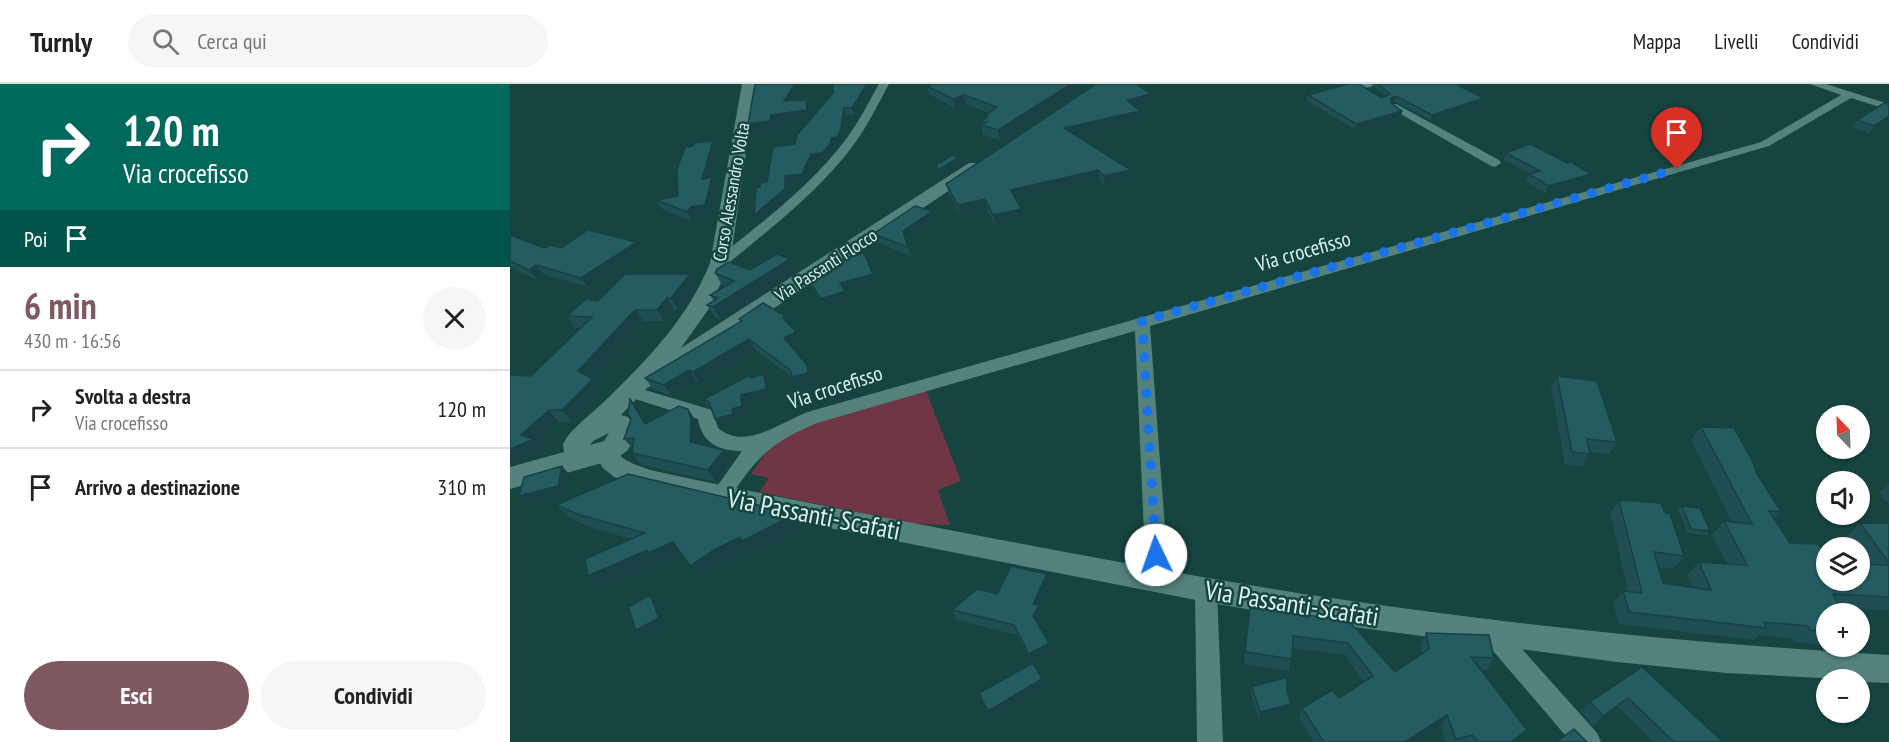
<!DOCTYPE html>
<html lang="it">
<head>
<meta charset="utf-8">
<style>
	body { margin:0; font-family:"PT Sans Narrow",sans-serif; background:#f6f6f6; color:#222; height:100vh; display:flex; flex-direction:column; font-size:22px; white-space:nowrap }
	* { box-sizing:border-box; margin:0 }
	p { font-size:20px; color:#767676 }
	.icon { flex:none; width:33px; height:33px; fill:none; stroke:currentColor; stroke-width:2; stroke-linecap:round; stroke-linejoin:round }
	.map { position:relative; flex:1; overflow:hidden }
	.details { display:flex; flex-direction:column; background:#fff; width:510px }
	.details>* { flex:none }
	.top-card { background:#00695c; color:#fff; overflow:hidden }
	.needle { width:39px; rotate:337deg }
	.tools { position:absolute; left:1306px; top:321px; display:grid; gap:12px }
	.tools a { display:grid; place-items:center; width:54px; height:54px; border-radius:50%; background:#fff; box-shadow:0 2px 4px #0004; font-size:30px }
	.pin { position:absolute; display:grid; place-items:center; width:51px; height:51px; color:#fff; margin:-62px -26px; border-radius:50% 50% 50% 0; rotate:-45deg; box-shadow:0 0 6px #0007 }
	.pin .icon { rotate:45deg }
	.me { position:absolute; width:66px; margin:-33px; rotate:357deg; stroke-linejoin:round; filter:drop-shadow(0 0 4px #0008) }
	.turn { display:flex; align-items:center; gap:21px; height:126px; padding:0 24px; font-size:27px }
	.turn .icon { width:78px; height:78px; stroke-width:2.5 }
	.turn b { display:block; font-size:42px; line-height:51px }
	.then { display:flex; align-items:center; height:57px; padding:0 24px; background:#0003; gap:12px; font-size:22px }
	.round { display:grid; place-items:center; flex:none; width:63px; height:63px; border-radius:32px; background:#f6f6f6 }
	.headline { display:flex; align-items:center; justify-content:space-between; height:102px; padding:0 24px }
	h1 { font-size:36px; font-weight:700; line-height:45px; color:#805861 }
	.cta { display:flex; gap:12px; margin-top:auto; padding:12px 24px }
	.cta a { flex:1; height:69px; border-radius:36px; background:#805861; color:#fff; font-size:24px; font-weight:700; line-height:69px; text-align:center }
	.cta a+a { background:#f6f6f6; color:#222 }
	ul { padding:0; list-style:none }
	li { display:flex; align-items:center; gap:18px; height:78px; padding:0 24px; border-top:2px solid #e0e0e0 }
	li div { flex:1 }
	li b { display:block; font-size:22px }
	li em { font-style:normal }
	header { display:flex; align-items:center; gap:36px; box-sizing:border-box; height:84px; padding:0 30px; background:#fff; border-bottom:2px solid #e0e0e0 }
	header strong { font-size:28px }
	nav { display:flex; gap:33px; margin-inline-start:auto; font-size:21px }
	.search { width:420px; height:54px; background:#f6f6f6; display:flex; align-items:center; gap:15px; box-sizing:border-box; padding:0 21px; border-radius:33px; color:#767676; font-size:22px }
	main { display:flex; flex:1; min-height:0 }
	.map>svg:first-child { display:block }
	.green { fill:#713645 }
	.lines { fill:none; stroke-linecap:round; stroke-linejoin:round }
	.minor { fill:#54827c; fill-rule:evenodd }
	.tertiary { fill:#54827c; fill-rule:evenodd }
	.secondary { fill:#54827c; fill-rule:evenodd }
	.wall { fill:#1f4f54 }
	.shaded-wall { fill:#194045 }
	.building { fill:#245c62; stroke:#194045; stroke-width:1.5 }
	.route { stroke:#1a73e8; stroke-width:10; stroke-dasharray:0 18 }
	.labels { text-anchor:middle; dominant-baseline:central; stroke-width:5; stroke-linejoin:round; paint-order:stroke }
	.far-street-label { font-size:18px; fill:#dbf2ef; stroke:#164540 }
	.street-label { font-size:21px; fill:#dbf2ef; stroke:#164540 }
	.near-street-label { font-size:26px; fill:#dbf2ef; stroke:#164540 }
</style>
</head>
<body>
<header>
<strong>Turnly</strong>
<div class="search"><svg class="icon" aria-label="search" viewBox="0 0 24 24"><circle cx="10" cy="10" r="6"/><path d="M15 15l6 6"/></svg>Cerca qui</div>
<nav><a>Mappa</a><a>Livelli</a><a>Condividi</a></nav>
</header>
<main>
<section class="details">
<div class="top-card">
<div class="turn"><svg class="icon" aria-label="right" viewBox="0 0 24 24"><path d="M7 20v-9h11M14 6l5 5-5 5"/></svg><div><b>120 m</b>Via crocefisso</div></div>
<div class="then">Poi<svg class="icon" aria-label="arrive" viewBox="0 0 24 24"><path d="M6 21V4h12l-3 4 3 4H6"/></svg></div>
</div>
<div class="headline"><div><h1>6 min</h1><p>430 m · 16:56</p></div><a class="round"><svg class="icon" aria-label="close" viewBox="0 0 24 24"><path d="M6 6l12 12M18 6L6 18"/></svg></a></div>
<ul>
<li><svg class="icon" aria-label="right" viewBox="0 0 24 24"><path d="M7 20v-9h11M14 6l5 5-5 5"/></svg><div><b>Svolta a destra</b><p>Via crocefisso</p></div><em>120 m</em></li>
<li><svg class="icon" aria-label="arrive" viewBox="0 0 24 24"><path d="M6 21V4h12l-3 4 3 4H6"/></svg><div><b>Arrivo a destinazione</b></div><em>310 m</em></li>
</ul>
<div class="cta"><a>Esci</a><a>Condividi</a></div>
</section>
<div class="map">
<svg width="1379" height="658" viewBox="0 0 1379 658">
	<rect width="100%" height="100%" fill="#164540"/>
	<!-- green -->
	<path class="green" d="M415,304L451,397L428,406L440,441L404,440L249,408L259,394L241,390L260,363L279,347Z"/>
	<g class="lines">
		<!-- minor -->
		<path class="minor" d="M369,0H379C368,20 358,41 345,59C309,108 261,144 215,182H205L203,179L205,176C251,139 300,103 336,55C349,38 358,19 369,0Z
			M845,0H865C861,5 849,5 845,0Z
			M1300,0H1316L1379,20V26L1341,14L1259,62L640,242L657,471L650,503L642,506L634,503L631,496L635,471L625,247L307,339C259,359 246,374 218,417L211,419L204,417L201,411L232,367C209,367 192,359 188,335L119,313L116,309L119,305L125,303L202,326L208,344C237,368 272,336 301,327L1251,58L1331,11Z
			M886,20L989,76L991,79L985,83L981,82L882,25V21Z
			M696,496L704,499L707,506L713,658H687L685,506L688,499Z
			M980,535L988,538L1087,649L1091,658H1061L972,554L968,546L972,538Z"/>
		<!-- tertiary -->
		<path class="tertiary" d="M94,359C104,362 105,368 113,374C121,380 130,382 140,386C255,411 371,433 486,455C600,476 713,498 828,515C1011,542 1194,560 1379,571V599L1350,598V596L1216,589L1107,578L829,541L696,518L258,432L140,405L104,393L93,384L82,368L86,362Z"/>
		<!-- secondary -->
		<path class="secondary" d="M232,0H246L220,179L200,223L171,264L459,79H471L474,83L175,284L137,304L111,331L118,333L128,346L118,366L106,375L0,405V383L54,368L53,360L57,353C69,338 86,326 100,312C140,273 179,232 200,179ZM99,349L94,357L80,361L83,357Z"/>
	</g>
	<!-- wall -->
	<path class="wall" d="M323,0H368L361,4L344,31H336L333,55L328,61H324L323,67L315,77L304,78L295,97L278,100L279,113L248,139L250,103L257,98L285,60L300,36L265,41L264,47L243,50L290,8L285,16H296L300,26L301,35L323,9Z
		M422,0H576L490,56L473,51L471,41L473,40L472,37L474,35V33L479,29L456,20L445,24L419,10L417,2Z
		M861,0H945L974,14L972,20L921,36L885,18L881,19L892,27L891,33L846,46L797,17L798,11L872,14L876,12Z
		M641,10L642,18L625,23L630,27L631,36L565,51L621,86L622,95L595,102L589,95L506,115L513,134L485,141L477,125L450,131L439,109L436,100Z
		M1379,20V35L1359,49L1342,43L1347,36Z
		M203,57L207,66L200,93L206,101L200,130L186,132L182,137L152,125L147,116L168,112L183,62Z
		M996,69L1057,79L1081,90L1078,97L1036,110L1016,97L1019,89L994,76Z
		M422,127L424,135L395,155L401,172L366,158L363,150Z
		M0,151L34,164H51L132,167L78,203L33,190L26,195L0,183Z
		M280,175L286,187L211,236L205,233L197,221L204,217L200,211L215,202L212,201L205,189L240,186Z
		M297,194L366,198L334,206L338,215L315,223L301,202Z
		M187,201L168,225H164L154,237H133L81,294L83,295L92,307L62,338H49L27,358L35,366L0,381V291L21,292L71,244H65L57,232L88,217Z
		M229,235L282,244L286,248L292,259L282,263L303,292L304,300L288,304L282,293L245,266L190,299L187,297L162,312L143,305L135,294L231,238Z
		M254,290L258,297L260,312L236,319L237,329L227,332V337L210,342L205,335L201,324L198,323L194,315Z
		M1047,292L1107,358L1099,370L1080,368L1073,382L1055,380L1041,304Z
		M120,315L129,327L137,339L178,325L186,337L190,348L189,360L214,366L222,377L206,398L132,381L122,369L123,365L114,355L121,335Z
		M1191,343L1247,390L1271,428L1264,435L1280,459L1317,496L1355,480L1350,473V464H1343L1336,453L1350,439H1378L1379,438V526L1330,524L1317,530V561L1285,558L1284,555L1249,551L1244,556L1109,540L1103,519L1113,507H1118L1100,429L1109,416L1155,429L1174,472L1163,485L1148,483L1153,499L1183,503L1177,491L1189,478L1217,480L1202,451L1214,437L1222,438L1181,356Z
		M1379,400V421L1369,409Z
		M46,421L294,443L242,470L239,467L215,479L191,494L180,482L173,472L150,482L148,480L92,505L78,492L122,455L83,444L60,434Z
		M1172,422L1200,447L1197,451L1178,449L1168,426Z
		M540,500L529,523L532,531L528,540L542,569L523,579L535,602L481,634L469,609L522,579L507,551L447,536L442,526L487,510Z
		M740,523L839,537L885,588L912,570L910,561L916,549L984,574L977,586H971L1008,656L1006,658H936L931,642L906,658H804L789,635L792,624L829,614L854,598L835,571L782,564L779,587L734,580Z
		M1132,583L1213,658H1144L1108,623L1083,642L1071,628L1080,618Z
		M742,603L777,607L781,620L779,627L749,635L741,610Z"/>
	<!-- shaded-wall -->
	<path class="shaded-wall" d="M199,0H225L224,1L201,4Z
		M285,0H287L290,8L278,27L274,17Z
		M357,0H368L361,4L344,31L342,24Z
		M561,0H576L490,56L488,46Z
		M641,10L642,18L618,25L617,16Z
		M454,11L456,20L445,24L443,15Z
		M886,12L885,18L880,20L881,14Z
		M974,14L972,20L921,36L922,31Z
		M296,16L300,26L301,36L265,41L264,47L243,50L238,40Z
		M334,24L336,31L333,55L328,61H324L323,67L315,77L304,78L295,97L278,100L279,113L248,139L244,131L275,92L321,54Z
		M630,27L631,36L555,53L554,44Z
		M892,27L891,33L846,46V40Z
		M1379,32V35L1359,49L1364,42Z
		M203,57L207,66L197,104L192,95Z
		M449,73L451,81L431,94L428,86Z
		M588,86L589,95L503,116L501,106Z
		M621,86L622,95L595,102L594,92Z
		M1081,90L1078,97L1036,110L1038,102Z
		M202,93L206,101L200,130L186,132L182,137L177,128Z
		M475,115L477,125L450,131L448,121Z
		M511,125L513,134L485,141L483,131Z
		M422,127L424,135L395,155L393,147Z
		M127,158L132,167L78,203L71,194Z
		M280,175L286,187L211,236L203,223Z
		M26,181L33,190L26,195L19,186Z
		M180,190L187,201L168,225L161,214Z
		M363,190L366,198L333,207L330,199Z
		M335,207L338,215L315,223L311,215Z
		M157,214L164,225L154,237L147,226Z
		M125,226L133,237L77,298L68,287Z
		M277,233L282,243L273,234Z
		M286,248L292,259L280,264L274,254Z
		M239,255L245,266L190,299L183,288Z
		M297,281L303,292L304,300L288,304L282,293Z
		M179,286L187,297L162,312L154,301Z
		M254,290L258,297L260,312L236,319L237,329L227,332V337L210,342L205,335L222,325L231,311Z
		M83,295L92,307L62,338L52,326Z
		M340,295L342,300L344,312L325,318L323,313Z
		M120,315L129,327L144,352L135,340Z
		M178,325L186,337L190,348L188,369L180,358Z
		M39,326L49,338L27,358L35,366L0,381V365L11,351Z
		M214,366L222,377L206,398L198,386Z
		M52,382L60,391L56,410L18,421L9,412Z
		M285,430L294,443L242,470L239,467L215,479L191,494L180,482L204,466L230,453Z
		M163,458L174,471L150,482L148,480L92,505L78,492L137,466Z
		M537,490L540,500L529,523L532,531L527,543L523,532V520Z
		M140,511L148,519L157,542L134,554L126,546Z
		M539,559L542,569L522,580L519,570Z
		M532,595L535,602L481,634L478,627Z
		M1118,614L1108,623L1083,642L1093,632Z
		M781,620L779,627L749,635L750,628Z
		M937,631L931,642L906,658H895Z
		M1017,646L1006,658H1001Z"/>
	<!-- building -->
	<path class="building" d="M245,0H285L274,17L296,16L297,26L261,31L260,37L238,40Z
		M323,0H357L342,24H334L330,48L326,54H321L320,60L312,69L301,70L292,90L275,92V105L244,131L246,104L250,103V99L257,98L263,63L285,60L287,51L323,9Z
		M422,0H561L488,46L471,41L477,38L472,37L477,33H474L487,23L454,11L443,15L417,2Z
		M586,0H626L641,10L617,16L630,27L554,44L621,86L594,92L588,86L501,106L511,125L483,131L475,115L448,121L436,100Z
		M838,0H849L872,14L880,10L868,0H945L974,14L922,31L886,12L881,14V19L892,27L846,40L798,11Z
		M1374,19L1379,20V32L1364,42L1347,36Z
		M203,57L192,95L202,93L195,121L181,123L177,128L147,116L168,112L167,85L175,63L183,62L184,59Z
		M1020,60L1057,79L1061,78L1081,90L1038,102L1019,90L1030,87L996,69Z
		M442,71L449,73L428,86L426,81Z
		M405,122L422,127L393,147L398,163L363,150Z
		M78,146L127,158L71,194L26,181L19,186L0,177V151L34,164L41,161L51,164Z
		M354,169L363,190L330,199L335,207L311,215L297,194L306,188L328,183L326,177Z
		M267,170L280,175L203,223L197,221L208,214L200,211L224,197L205,189L207,185L219,178L240,186Z
		M115,190H180L161,214H157L147,226H125L68,287L83,295L52,326H39L11,351L24,355L0,365V291L21,292L82,233L57,232L76,215L88,217Z
		M253,219L277,233L273,234L286,248L274,254L297,281L298,289L282,293L280,286L239,255L183,288L179,286L154,301L135,294L232,237L229,235Z
		M254,290L256,305L231,311L232,322L222,325L223,330L205,335L199,318L194,315L238,292L242,294Z
		M1047,292L1087,297L1107,358L1077,355L1080,370L1062,368Z
		M340,295L342,308L323,313L321,301Z
		M120,315L135,340L169,322L178,325L181,336L180,358L214,366L198,386L122,369L124,354L114,355L121,335L118,330Z
		M1191,343L1224,344L1242,376L1247,390L1271,428L1259,427L1280,459L1308,460L1317,473V496H1350V480L1379,481V513L1323,510L1334,530H1317V547L1300,546L1298,542L1254,538L1257,544L1119,528L1113,507L1132,509L1109,416L1151,419L1155,429L1160,430L1174,472L1144,468L1153,499L1201,506L1189,478L1237,481L1214,437L1242,440Z
		M52,382L48,402L9,412L14,393Z
		M118,390L285,430L232,457L230,453L204,466L180,482L163,458L138,469L137,466L78,492L75,475L135,449L70,431L46,421Z
		M1172,422L1190,424L1200,447L1181,445Z
		M1350,439H1379V479Z
		M501,482L537,490L523,520L529,521L523,532L539,559L519,570L504,541L442,526L467,505L487,510Z
		M140,511L149,534L126,546L118,523Z
		M740,523L839,537L885,588L919,565L916,549L979,551L984,574L961,573L1017,646L1001,658H968L963,651L946,655L937,631L895,658H814L792,624L822,606L829,614L863,592L838,559L783,552L782,575L735,568Z
		M523,579L532,595L478,627L469,609Z
		M1132,583L1213,658H1164L1118,614L1093,632L1080,618Z
		M777,593V607L781,620L750,628L742,603Z
		M1064,645L1077,658H1046Z"/>
	<g class="lines">
		<!-- route -->
		<path class="route" d="M646,471L632,237L1167,85"/>
	</g>
	<g class="labels">
		<!-- far-street labels -->
		<g class="far-street-label">
			<text transform="translate(221 108) rotate(-80)">Corso Alessandro Volta</text>
			<text transform="translate(316 181) rotate(-33)">Via Passanti Flocco</text>
		</g>
		<!-- street labels -->
		<g class="street-label">
			<text transform="translate(793 167) rotate(-16)">Via crocefisso</text>
			<text transform="translate(325 303) rotate(-18)">Via crocefisso</text>
		</g>
		<!-- near-street labels -->
		<g class="near-street-label">
			<text transform="translate(304 430) rotate(11)">Via Passanti-Scafati</text>
			<text transform="translate(782 519) rotate(9)">Via Passanti-Scafati</text>
		</g>
	</g>
</svg>
<div class="tools">
<a><svg class="needle" viewBox="-14 -14 28 28"><path d="M0-13l5 13h-10z" fill="#e53935"/><path d="M0 13l5-13h-10z" fill="#767676"/></svg></a>
<a><svg class="icon" aria-label="sound" viewBox="0 0 24 24"><path d="M4 9h4l5-4v14l-5-4H4zM17 9q2 3 0 6"/></svg></a>
<a><svg class="icon" aria-label="layers" viewBox="0 0 24 24"><path d="M12 4l9 5-9 5-9-5zM3 14l9 5 9-5"/></svg></a>
<a>+</a>
<a>−</a>
</div>
<div class="pin" style="left:1167px;top:85px;background:#d93025"><svg class="icon" aria-label="arrive" viewBox="0 0 24 24"><path d="M6 21V4h12l-3 4 3 4H6"/></svg></div>
<svg class="me" style="left:646px;top:471px" viewBox="-20 -20 40 40"><circle r="19" fill="#fff"/><path d="M0-13L10 11 0 6-10 11z" fill="#1a73e8"/></svg>
</div>
</main>
</body>
</html>
